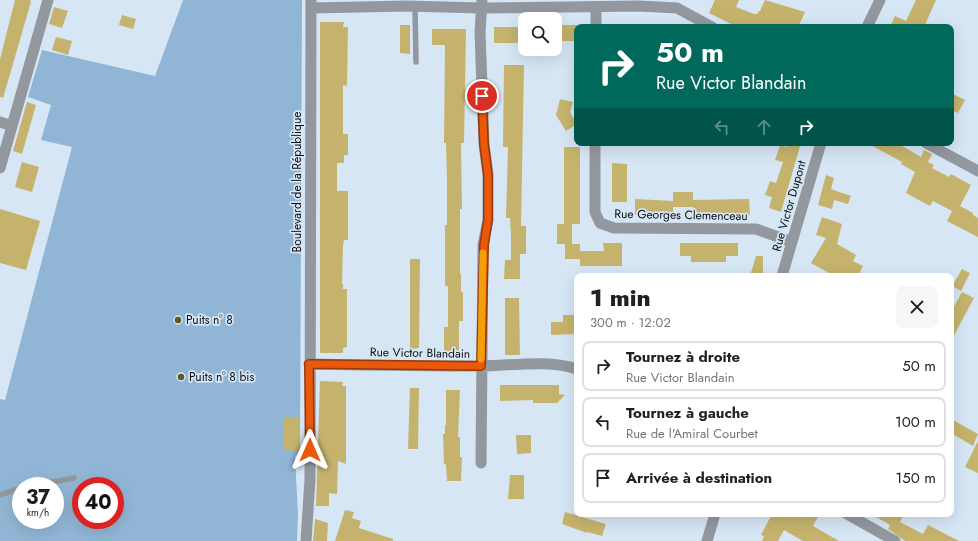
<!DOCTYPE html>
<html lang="fr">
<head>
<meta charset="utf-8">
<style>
	body { margin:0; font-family:Jost,sans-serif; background:#f6f6f6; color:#202124; height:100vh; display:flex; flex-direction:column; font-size:15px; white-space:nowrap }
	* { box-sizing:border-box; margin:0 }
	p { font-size:13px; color:#757577 }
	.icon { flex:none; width:22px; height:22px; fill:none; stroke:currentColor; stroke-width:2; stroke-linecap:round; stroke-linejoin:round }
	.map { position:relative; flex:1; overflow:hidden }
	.sheet { position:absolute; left:574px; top:273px; width:380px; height:244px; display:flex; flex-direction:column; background:#fff; border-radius:8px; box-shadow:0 4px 16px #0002 }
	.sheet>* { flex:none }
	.top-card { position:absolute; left:574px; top:24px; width:380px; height:122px; border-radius:8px; box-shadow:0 4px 16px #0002; background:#00695c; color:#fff; overflow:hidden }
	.controls { position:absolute; left:518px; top:12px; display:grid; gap:8px }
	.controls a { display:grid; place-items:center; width:44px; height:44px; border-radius:8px; background:#fff; box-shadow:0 4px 16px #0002; font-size:20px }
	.speed { position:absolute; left:12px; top:477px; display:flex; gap:8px; font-size:20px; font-weight:700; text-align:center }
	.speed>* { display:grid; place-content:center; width:52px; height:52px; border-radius:50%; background:#fff; box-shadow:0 4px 16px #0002; line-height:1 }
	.speed small { font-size:10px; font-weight:400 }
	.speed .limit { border:6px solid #d22; background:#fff; color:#111 }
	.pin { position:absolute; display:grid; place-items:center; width:34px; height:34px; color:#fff; margin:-17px; border:2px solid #fff; border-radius:50%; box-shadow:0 1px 4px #0007 }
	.me { position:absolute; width:44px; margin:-22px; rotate:0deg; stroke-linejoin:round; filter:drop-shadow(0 0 3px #0008) }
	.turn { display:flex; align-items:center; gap:14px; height:84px; padding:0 16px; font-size:18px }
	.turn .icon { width:52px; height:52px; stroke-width:2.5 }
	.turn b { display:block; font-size:28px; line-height:34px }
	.lanes { display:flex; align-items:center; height:38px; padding:0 16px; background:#0003; justify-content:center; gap:20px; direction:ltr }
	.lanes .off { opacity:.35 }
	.round { display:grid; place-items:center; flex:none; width:42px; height:42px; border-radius:8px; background:#f6f6f6 }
	.head { display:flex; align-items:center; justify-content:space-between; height:68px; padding:0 16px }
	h1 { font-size:24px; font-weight:800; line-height:30px }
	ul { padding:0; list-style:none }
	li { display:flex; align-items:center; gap:12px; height:50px; margin:0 8px 6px; padding:0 8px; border:2px solid #e0e0e0; border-radius:8px }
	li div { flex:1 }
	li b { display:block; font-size:15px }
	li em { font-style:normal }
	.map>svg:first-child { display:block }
	.green { fill:#91b6d5; fill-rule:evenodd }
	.building { fill:#c5b36d }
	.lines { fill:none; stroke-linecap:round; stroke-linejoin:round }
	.service { stroke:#92989e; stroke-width:5.5 }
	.minor { stroke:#92989e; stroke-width:11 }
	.tertiary { stroke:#92989e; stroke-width:11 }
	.route-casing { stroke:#983908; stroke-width:10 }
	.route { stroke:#ea580c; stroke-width:7 }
	.slow { stroke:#f59e0b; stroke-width:7 }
	.poi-dot { fill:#645724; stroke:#d6e6f4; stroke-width:1.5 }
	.labels { text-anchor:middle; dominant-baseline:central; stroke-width:3.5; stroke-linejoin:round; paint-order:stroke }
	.street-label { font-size:12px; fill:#080d12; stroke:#d6e6f4 }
	.poi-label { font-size:12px; fill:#080d12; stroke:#d6e6f4; text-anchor:start }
</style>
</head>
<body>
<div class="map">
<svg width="978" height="541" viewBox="0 0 978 541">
	<rect width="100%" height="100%" fill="#d6e6f4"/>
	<!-- green -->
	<path class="green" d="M183,0H302L300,452L295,456L298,515L297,541H0V399L5,400L72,147L41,140L51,105L28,97L42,50L155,76ZM21,486H55V520H21ZM81,486H115V520H81Z"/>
	<!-- building -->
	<path class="building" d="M15,0H30L31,2L3,98L0,97V59Z
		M715,0H739L736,7L754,14H757L759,11H760L765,0L805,12L798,27H737L709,13Z
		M916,0H936L924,27H890L895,16L906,21Z
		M54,7L68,11L62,28L49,24Z
		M122,15L136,19L133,29L119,25Z
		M320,22H344L343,27H348L347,86L343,85V134H348V155H344V163H337V191H348V240H344L343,245L342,284H343V289H347V347L343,348V353H320Z
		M400,25H410V54L400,53Z
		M555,25H577V41H555Z
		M494,27H525V43H494Z
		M432,29H466L464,143H461L462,209H460V274H461V292H463V321H459V355H444V327H448V286H445V225H447V179L446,143H444L445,45H432Z
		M56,37L72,41L68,55L52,50Z
		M504,65H524L521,226H526V254H520V279H504L505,260H511V235L510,218H506L508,147H503Z
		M951,93L965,100L958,113L951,110Z
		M560,99L573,102L570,112L577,124L566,131L556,115Z
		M27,102L36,105L22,154L13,151Z
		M788,143H801L781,212L769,208L772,197L765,195L770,181L776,183L783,162L775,160L780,145L787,147Z
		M867,143H897L921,157L924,150L932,154L928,162L934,165L932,168L949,177L951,174L971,185L960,206L973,213V215L978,218V237L947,221L952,211L933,201L930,206L906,193L915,172L901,164L902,162Z
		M564,147H580V224H564Z
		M22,162L39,167L32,192L15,187Z
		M612,163L627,164V202H612Z
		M826,175L834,178L831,189L851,196L848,204L834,200L832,209L818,205Z
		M673,192H693V202V200L749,199L750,215H693V207H673V215H635V199L673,201Z
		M0,209L40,221L26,270L0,263Z
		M822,217L842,224L837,244L856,255L853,261L863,266L858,276H834L811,263L826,238L816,235Z
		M557,224H572V244H580V259H565V244H557Z
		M603,243H622V266H580V251H604Z
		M680,243H738V256H726V262H691V256H680Z
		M756,256H763V276H750Z
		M410,259H420L419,348L410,349Z
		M962,269L970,273L961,291L952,286Z
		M962,292L974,298L951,341V312Z
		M505,298H519L520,355H505Z
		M563,315H577V334L551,335V322H563Z
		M320,381L343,382L342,386H346V464L338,461L337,494L329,493V506H316Z
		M500,385H559V394L565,395L557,403H533V400L500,401Z
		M410,388H419L418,449H408Z
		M446,390H460L458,437H460V457H462L461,481H447L446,464H444L443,434H445V425H446Z
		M284,418H300L299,451L283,450Z
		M951,419L978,434L973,446L951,433Z
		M516,435H531V453L517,454Z
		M978,441V473L965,467Z
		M510,475H524V499H508Z
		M345,510L354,512L352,518L361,521L359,528L393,539V541H335Z
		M565,512L606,524L602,536L587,532V533L562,524Z
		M772,514H813L818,517L813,526L839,541H803L784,530L778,541H762L764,536L761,535Z
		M871,514H904L900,522L923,534L928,525L959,541H905L888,529L890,525Z
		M315,519L328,523L327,541H313Z"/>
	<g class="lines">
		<!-- service -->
		<path class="service" d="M415,7L416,62
			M30,486L74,478
			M0,495L21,488"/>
		<!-- minor -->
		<path class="minor" d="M311,8L407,6L481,8L638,6L677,8L712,27
			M596,27V7
			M867,27L880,0
			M0,122L12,126
			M595,143V212L600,223L614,228L756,229L792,242
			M926,143L978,171
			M0,168L48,0
			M782,276L821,143
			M309,364C366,365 423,366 480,366C511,366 547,359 577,369
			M481,463L483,245L488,220V175L484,144L480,32L482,0
			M847,514L895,541
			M707,541L715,514"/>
		<!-- tertiary -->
		<path class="tertiary" d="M306,541L310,479L311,0"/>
	</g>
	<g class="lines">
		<!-- route casing -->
		<g class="route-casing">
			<path id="route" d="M310,450L309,364L481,366L484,245L488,220V175L484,144L482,96"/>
		</g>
		<!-- route -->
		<use href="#route" class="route"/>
		<!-- slow -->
		<path class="slow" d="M481,359L483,253"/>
	</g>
	<!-- markers -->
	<g class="poi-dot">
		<circle cx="178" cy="320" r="4"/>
		<circle cx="181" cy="377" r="4"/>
	</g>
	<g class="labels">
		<!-- street labels -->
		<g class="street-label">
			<text transform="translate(297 182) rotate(-90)">Boulevard de la République</text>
			<text transform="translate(789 206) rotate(-74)">Rue Victor Dupont</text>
			<text transform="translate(681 215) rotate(1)">Rue Georges Clemenceau</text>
			<text transform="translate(420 353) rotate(1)">Rue Victor Blandain</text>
		</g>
		<!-- poi labels -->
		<g class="poi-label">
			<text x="186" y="320">Puits n° 8</text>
			<text x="189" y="377">Puits n° 8 bis</text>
		</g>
	</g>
</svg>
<div class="controls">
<a><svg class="icon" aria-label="search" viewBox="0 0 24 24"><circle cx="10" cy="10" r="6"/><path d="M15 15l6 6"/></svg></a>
</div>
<div class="speed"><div>37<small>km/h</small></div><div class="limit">40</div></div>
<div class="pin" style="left:482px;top:96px;background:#d93025"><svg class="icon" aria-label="arrive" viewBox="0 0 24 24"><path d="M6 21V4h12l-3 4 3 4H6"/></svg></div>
<svg class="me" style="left:310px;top:450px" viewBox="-20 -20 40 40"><path d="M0-17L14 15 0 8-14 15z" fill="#ea580c" stroke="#fff" stroke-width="4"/></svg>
<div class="top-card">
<div class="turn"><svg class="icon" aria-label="right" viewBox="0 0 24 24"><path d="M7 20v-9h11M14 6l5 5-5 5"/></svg><div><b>50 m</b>Rue Victor Blandain</div></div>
<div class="lanes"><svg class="icon off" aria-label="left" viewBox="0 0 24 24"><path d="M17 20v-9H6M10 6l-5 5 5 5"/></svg><svg class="icon off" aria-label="ahead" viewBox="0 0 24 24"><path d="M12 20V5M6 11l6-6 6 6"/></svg><svg class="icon" aria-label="right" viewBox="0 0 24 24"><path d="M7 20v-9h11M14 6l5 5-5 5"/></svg></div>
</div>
<section class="sheet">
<div class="head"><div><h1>1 min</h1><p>300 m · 12:02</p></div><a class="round"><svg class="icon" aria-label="close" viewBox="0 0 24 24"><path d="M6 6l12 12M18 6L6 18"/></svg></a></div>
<ul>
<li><svg class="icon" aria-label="right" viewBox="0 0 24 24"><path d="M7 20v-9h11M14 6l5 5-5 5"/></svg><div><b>Tournez à droite</b><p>Rue Victor Blandain</p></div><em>50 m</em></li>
<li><svg class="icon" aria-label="left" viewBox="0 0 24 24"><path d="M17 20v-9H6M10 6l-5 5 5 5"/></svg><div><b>Tournez à gauche</b><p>Rue de l'Amiral Courbet</p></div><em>100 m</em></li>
<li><svg class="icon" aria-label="arrive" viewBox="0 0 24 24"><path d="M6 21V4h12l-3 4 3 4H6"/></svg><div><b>Arrivée à destination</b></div><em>150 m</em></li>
</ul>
</section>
</div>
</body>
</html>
